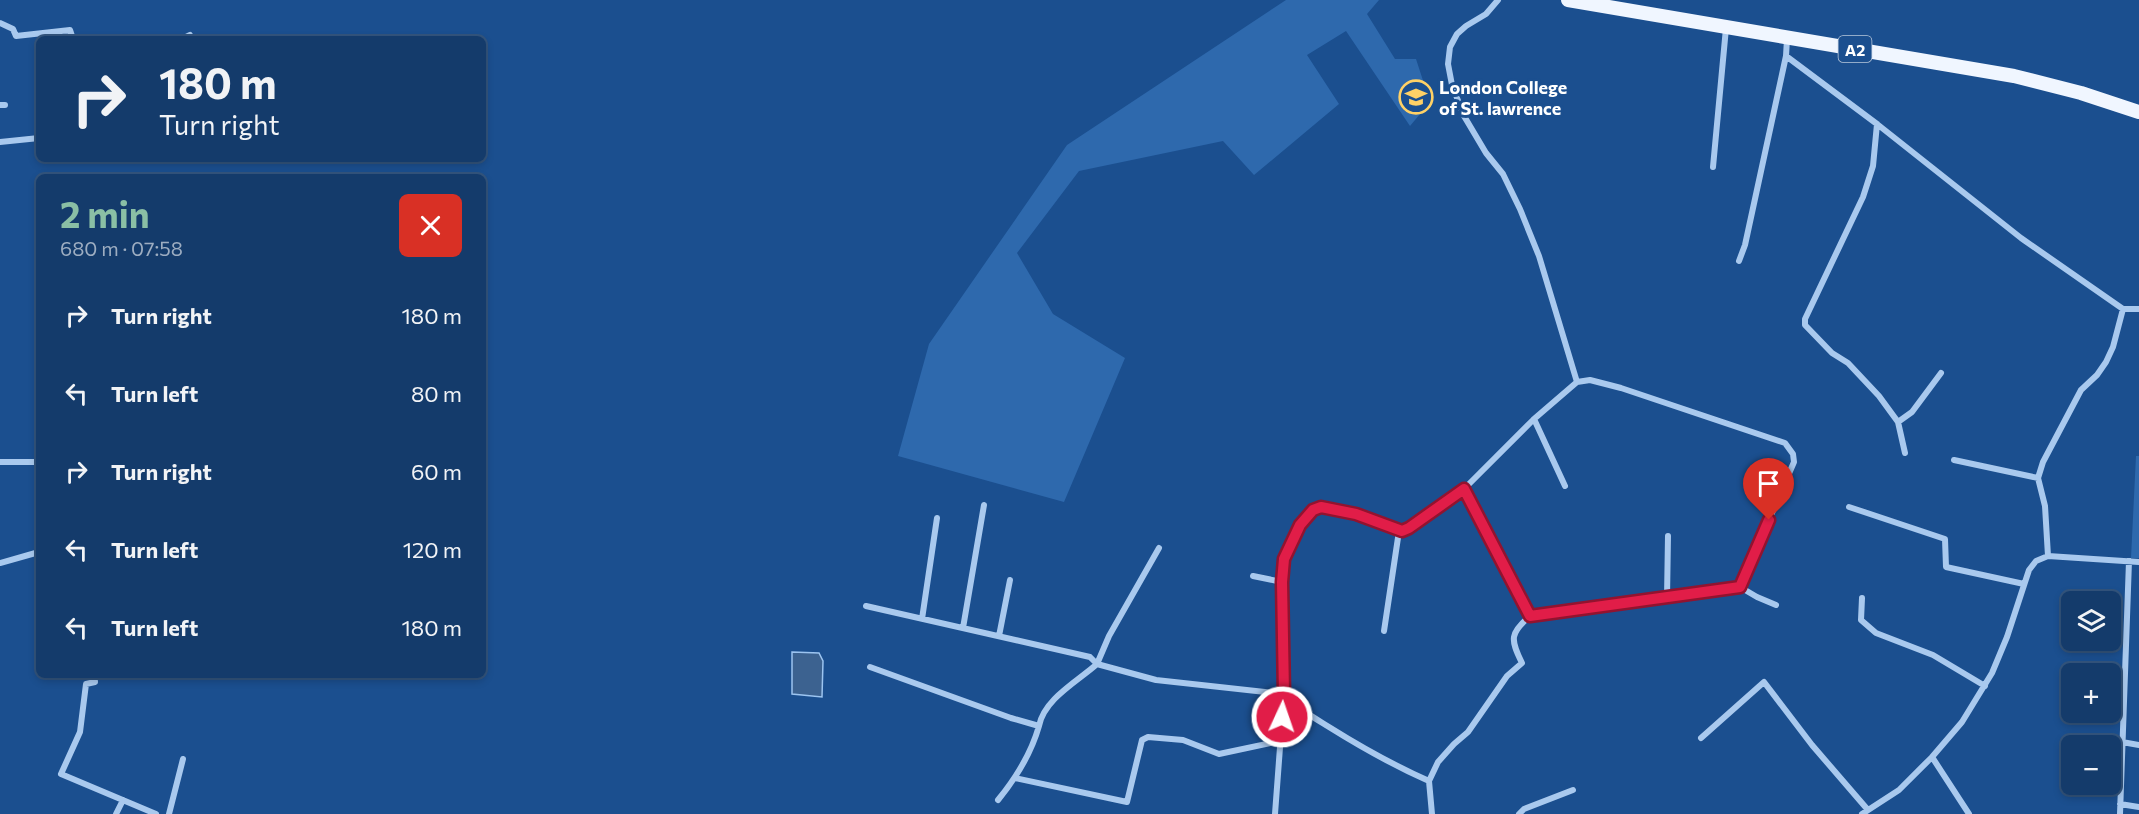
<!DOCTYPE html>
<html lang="en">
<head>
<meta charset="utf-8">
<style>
	body { margin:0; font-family:Commissioner,sans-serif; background:#1d4271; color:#f1f3f6; height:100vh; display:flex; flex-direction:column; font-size:22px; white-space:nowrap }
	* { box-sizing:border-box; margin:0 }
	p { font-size:20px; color:#9dadc1 }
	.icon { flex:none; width:33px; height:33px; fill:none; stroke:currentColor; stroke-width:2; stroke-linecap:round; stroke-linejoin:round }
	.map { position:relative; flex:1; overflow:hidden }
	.side { position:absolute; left:36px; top:174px; width:450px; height:504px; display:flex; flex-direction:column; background:#143b6b; border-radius:9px; box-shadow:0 3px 9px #0003,0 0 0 2px #33557e }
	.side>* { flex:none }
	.hud { position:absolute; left:36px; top:36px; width:450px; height:126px; border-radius:9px; box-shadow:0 3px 9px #0003,0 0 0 2px #33557e; background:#143b6b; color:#f1f3f6; overflow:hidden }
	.tools { position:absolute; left:2061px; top:591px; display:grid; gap:12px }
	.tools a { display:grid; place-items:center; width:60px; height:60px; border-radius:9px; background:#143b6b; box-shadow:0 3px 9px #0003,0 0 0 2px #33557e; font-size:30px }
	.pin { position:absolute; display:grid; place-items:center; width:51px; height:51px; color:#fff; margin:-62px -26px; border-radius:50% 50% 50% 0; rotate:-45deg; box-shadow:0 0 6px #0007 }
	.pin .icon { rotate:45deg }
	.me { position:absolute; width:66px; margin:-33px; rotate:3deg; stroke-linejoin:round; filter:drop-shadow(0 0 4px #0008) }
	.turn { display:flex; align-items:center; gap:21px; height:126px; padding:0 24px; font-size:27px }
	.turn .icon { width:78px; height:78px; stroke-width:2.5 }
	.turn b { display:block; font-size:42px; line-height:51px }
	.round { display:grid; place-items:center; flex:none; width:63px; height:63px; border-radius:9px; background:#1d4271 }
	.summary { display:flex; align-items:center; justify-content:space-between; height:102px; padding:0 24px }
	h1 { font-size:36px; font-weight:700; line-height:45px; color:#8abfa5 }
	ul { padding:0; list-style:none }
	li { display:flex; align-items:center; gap:18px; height:78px; padding:0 24px }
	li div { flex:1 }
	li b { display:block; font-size:22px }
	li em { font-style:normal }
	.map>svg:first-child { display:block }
	.green { fill:#2e69ad }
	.water { fill:#3c6290; stroke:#9cc4f0; stroke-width:1.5 }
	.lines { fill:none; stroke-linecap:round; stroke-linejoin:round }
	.minor { stroke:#a9c9ee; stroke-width:6 }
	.primary { stroke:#f0f6ff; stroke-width:14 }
	.route-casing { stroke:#92132f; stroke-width:15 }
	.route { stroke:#e11d48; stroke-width:10 }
	.labels { text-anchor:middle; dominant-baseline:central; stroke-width:6; stroke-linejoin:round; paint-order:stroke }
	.shield { fill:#1b4f8f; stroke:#bbcadd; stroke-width:1.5 }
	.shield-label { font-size:16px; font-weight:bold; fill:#fff }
	.poi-label { font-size:18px; font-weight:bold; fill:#fff; stroke:#1b4f8f; text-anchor:start }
</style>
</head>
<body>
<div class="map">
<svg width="2139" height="814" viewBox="0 0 2139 814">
	<rect width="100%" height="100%" fill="#1b4f8f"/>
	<!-- green -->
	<path class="green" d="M1286,0H1379L1367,14L1395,59H1416L1430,102L1410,126L1346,31L1307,55L1339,104L1254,175L1223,141L1079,171L1017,253L1053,314L1125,358L1064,502L898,456L929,344L1067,145Z
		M2136,456H2139V558H2131Z"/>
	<!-- water -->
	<path class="water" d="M792,652L819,653L823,661L822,697L792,694Z"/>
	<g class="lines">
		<!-- minor -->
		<path class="minor" d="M0,23L13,29L16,36L70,30L73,39
			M182,39L190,35
			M1787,39L1786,56L1877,124L2021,238L2123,309H2139
			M0,105H5
			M1877,124L1873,166L1863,197L1805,319V325L1832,353L1848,363L1879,396L1898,422L1905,453
			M0,142L39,138
			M1713,167L1726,28
			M1739,261L1745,245L1786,56
			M1577,382L1590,380L1621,388L1785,443L1793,454L1794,462L1740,587
			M1534,419L1565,486
			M1898,422L1912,412L1941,373
			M1954,460L2038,478
			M0,462H35
			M1464,489L1530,616
			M1849,507L1945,539L1946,567L2024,584
			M2048,556L2139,562
			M0,563L39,552
			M1253,576L1282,582
			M1667,598L1668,536
			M1862,598L1861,620L1876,633L1933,655L1985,686
			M866,606L1090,657L1097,664L1109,636L1159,548
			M922,619L937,518
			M963,628L984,505
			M1384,631L1399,531
			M999,636L1010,580
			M870,667L1011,718L1039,726C1044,699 1078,681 1097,664L1156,680L1284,694C1297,708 1313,717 1329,727C1361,747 1395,766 1429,781
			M94,675L95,682L86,684L80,732L61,774L156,814
			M1701,738L1764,682L1812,745L1868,810
			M2122,742L2139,745
			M1932,757L1969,814
			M1015,778L1127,802L1142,740L1148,737L1183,740L1219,754L1280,741
			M998,800C1016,778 1031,754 1039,726
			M2120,804L2139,807
			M116,814L123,800
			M169,814L183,759
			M1275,814L1284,694L1282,582L1284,559L1292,540L1306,515L1313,510L1321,507L1356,514L1399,531L1409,528L1464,489L1534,419L1577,382L1539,256L1520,209L1503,174L1486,153L1464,116L1452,85L1448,64L1450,47L1457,34L1466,26L1486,14L1498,0
			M1432,814L1429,781L1438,762L1454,744L1468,732L1507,676L1522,663C1510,639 1510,633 1530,616L1740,587L1757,597L1776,605
			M1519,814L1524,809L1573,790
			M1862,814L1899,790L1932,757L1962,722L1992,673L2007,637L2029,570L2036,561L2048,556L2045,506L2038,478L2043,462L2081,390L2097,375L2106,362L2113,347L2123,309
			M2120,814L2129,561"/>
		<!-- primary -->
		<path class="primary" d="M1568,0L2014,76L2081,93L2139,112"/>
	</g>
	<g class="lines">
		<!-- route casing -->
		<g class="route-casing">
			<path id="route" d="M1282,717L1284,694L1282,582L1284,559L1300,525L1313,510L1321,507L1356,514L1402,531L1409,528L1464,489L1530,616L1740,587L1769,520"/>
		</g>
		<!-- route -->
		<use href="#route" class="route"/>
	</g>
	<!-- icons -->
	<defs>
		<g id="school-ring" transform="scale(1.725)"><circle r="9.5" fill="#1b4f8f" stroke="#ffd166" stroke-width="1.5"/><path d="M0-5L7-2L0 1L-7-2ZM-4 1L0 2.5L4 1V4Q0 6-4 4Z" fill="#ffd166"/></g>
	</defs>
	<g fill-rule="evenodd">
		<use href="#school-ring" x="1416" y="97"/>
	</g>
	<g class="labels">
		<!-- shield labels -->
		<rect class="shield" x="1838.5" y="36" width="33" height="26" rx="4.5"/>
		<g class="shield-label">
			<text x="1855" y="49">A2</text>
		</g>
		<!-- poi labels -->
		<g class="poi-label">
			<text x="1439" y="87">London College<tspan x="1439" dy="21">of St. lawrence</tspan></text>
		</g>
	</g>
</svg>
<div class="tools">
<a><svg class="icon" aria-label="layers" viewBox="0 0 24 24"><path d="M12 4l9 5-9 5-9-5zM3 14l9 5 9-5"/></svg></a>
<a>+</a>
<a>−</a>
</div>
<div class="pin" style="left:1769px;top:520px;background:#d93025"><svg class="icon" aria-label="arrive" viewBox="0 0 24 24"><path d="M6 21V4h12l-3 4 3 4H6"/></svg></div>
<svg class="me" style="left:1282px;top:717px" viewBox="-20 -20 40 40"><circle r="17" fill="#e11d48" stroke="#fff" stroke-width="3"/><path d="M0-11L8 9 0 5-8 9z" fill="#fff"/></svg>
<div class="hud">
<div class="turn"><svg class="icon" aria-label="right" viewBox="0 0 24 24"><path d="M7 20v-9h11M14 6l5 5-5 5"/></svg><div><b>180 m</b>Turn right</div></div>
</div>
<section class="side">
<div class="summary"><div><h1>2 min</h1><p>680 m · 07:58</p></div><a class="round" style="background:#d93025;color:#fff"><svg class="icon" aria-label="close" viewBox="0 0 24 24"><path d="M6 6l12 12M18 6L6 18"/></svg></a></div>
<ul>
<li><svg class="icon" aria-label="right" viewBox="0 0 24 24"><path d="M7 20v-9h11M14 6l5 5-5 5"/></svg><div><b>Turn right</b></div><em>180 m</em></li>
<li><svg class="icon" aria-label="left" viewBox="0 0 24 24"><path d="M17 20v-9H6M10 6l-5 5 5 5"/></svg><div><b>Turn left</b></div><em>80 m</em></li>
<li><svg class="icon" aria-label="right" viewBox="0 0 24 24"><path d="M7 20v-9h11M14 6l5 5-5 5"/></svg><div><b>Turn right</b></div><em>60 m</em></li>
<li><svg class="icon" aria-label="left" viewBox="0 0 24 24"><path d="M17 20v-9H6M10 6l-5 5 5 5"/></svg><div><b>Turn left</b></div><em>120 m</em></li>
<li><svg class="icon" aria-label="left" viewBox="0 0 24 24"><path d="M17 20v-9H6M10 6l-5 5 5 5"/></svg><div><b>Turn left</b></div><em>180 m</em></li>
</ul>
</section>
</div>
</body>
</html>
